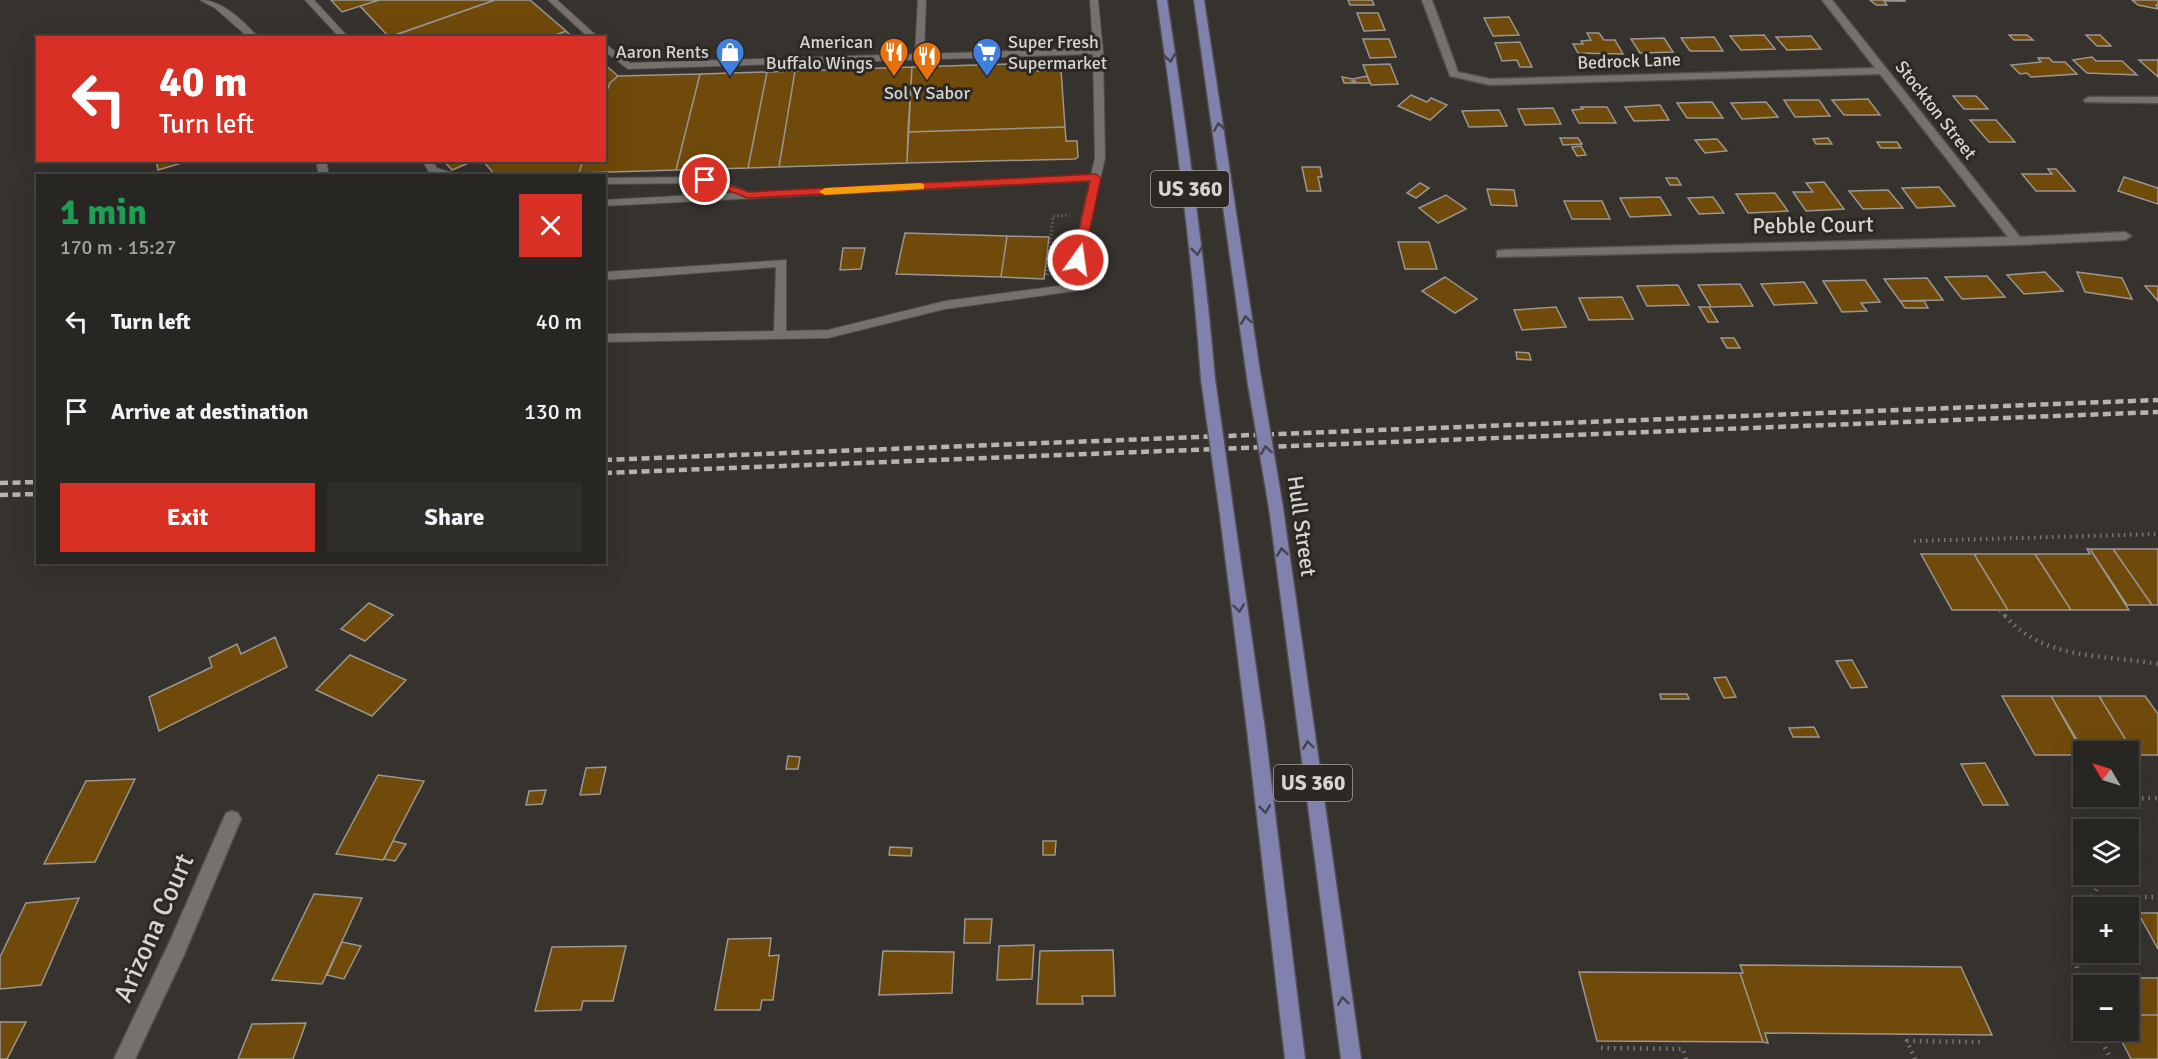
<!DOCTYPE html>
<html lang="en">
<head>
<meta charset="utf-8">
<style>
	body { margin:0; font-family:Signika,sans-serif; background:#302e2a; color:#f1f3f6; height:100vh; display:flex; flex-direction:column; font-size:22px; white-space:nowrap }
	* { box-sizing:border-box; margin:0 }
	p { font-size:20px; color:#a5a5a5 }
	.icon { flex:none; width:33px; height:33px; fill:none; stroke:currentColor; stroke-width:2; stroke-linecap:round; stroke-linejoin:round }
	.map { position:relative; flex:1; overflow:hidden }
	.sheet { position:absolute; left:36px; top:174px; width:570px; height:390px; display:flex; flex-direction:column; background:#282622; border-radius:0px; box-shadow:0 6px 24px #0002,0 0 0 2px #444340 }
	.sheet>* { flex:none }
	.banner { position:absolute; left:36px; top:36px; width:570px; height:126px; border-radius:0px; box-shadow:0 6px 24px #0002,0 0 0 2px #444340; background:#d93025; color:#fff; overflow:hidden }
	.needle { width:39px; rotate:308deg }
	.controls { position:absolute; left:2073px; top:741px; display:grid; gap:12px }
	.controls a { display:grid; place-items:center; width:66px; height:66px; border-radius:0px; background:#282622; box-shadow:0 6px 24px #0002,0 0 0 2px #444340; font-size:30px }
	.pin { position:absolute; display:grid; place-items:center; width:51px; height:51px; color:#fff; margin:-26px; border:3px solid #fff; border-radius:50%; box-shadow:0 2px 6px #0007 }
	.me { position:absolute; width:66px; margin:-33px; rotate:14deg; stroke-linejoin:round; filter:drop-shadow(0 0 4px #0008) }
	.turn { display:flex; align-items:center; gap:21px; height:126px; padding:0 24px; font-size:27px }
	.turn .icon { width:78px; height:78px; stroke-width:2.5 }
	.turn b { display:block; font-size:42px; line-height:51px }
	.round { display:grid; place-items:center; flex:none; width:63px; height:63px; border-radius:0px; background:#302e2a }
	.overview { display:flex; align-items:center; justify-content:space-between; height:102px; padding:0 24px }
	h1 { font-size:36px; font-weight:800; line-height:45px; color:#1e9e55 }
	.action { display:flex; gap:12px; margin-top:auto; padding:12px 24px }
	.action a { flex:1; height:69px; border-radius:0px; background:#d93025; color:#fff; font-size:24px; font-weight:800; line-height:69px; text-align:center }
	.action a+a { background:#302e2a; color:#f1f3f6 }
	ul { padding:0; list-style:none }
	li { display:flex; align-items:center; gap:18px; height:90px; padding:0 24px }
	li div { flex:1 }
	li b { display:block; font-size:22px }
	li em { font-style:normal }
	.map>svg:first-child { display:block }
	.building { fill:#704a0b; stroke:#9a9691; stroke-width:1.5 }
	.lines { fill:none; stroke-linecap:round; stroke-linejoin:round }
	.service-casing { stroke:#514e4b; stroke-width:2 }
	.minor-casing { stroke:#514e4b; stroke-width:3 }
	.primary-casing { stroke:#514e4b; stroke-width:3 }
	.path-far2 { stroke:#787572; stroke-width:3; stroke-dasharray:1 3; stroke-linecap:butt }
	.path-far1 { stroke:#787572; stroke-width:4; stroke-dasharray:1.5 4.5; stroke-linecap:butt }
	.path { stroke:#787572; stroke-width:4.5; stroke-dasharray:1.5 5; stroke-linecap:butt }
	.service { fill:#76716c; fill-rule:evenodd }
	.minor { fill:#76716c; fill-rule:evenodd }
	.primary { fill:#8082ad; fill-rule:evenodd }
	.rail { stroke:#b6b3b0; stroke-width:4.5; stroke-dasharray:8 4.5; stroke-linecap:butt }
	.primary-bridge-casing { stroke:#514e4b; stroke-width:17; stroke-linecap:butt }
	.primary-bridge { stroke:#8082ad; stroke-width:14 }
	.oneway { stroke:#45434d }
	.route { fill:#d93025; stroke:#8d1f18; stroke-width:1.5 }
	.slow { fill:#f59e0b }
	.labels { text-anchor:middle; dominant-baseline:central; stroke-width:6; stroke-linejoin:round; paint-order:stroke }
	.far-poi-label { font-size:18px; fill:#d7d4d2; stroke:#2c2824; text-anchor:end }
	.far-street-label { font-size:18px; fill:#d7d4d2; stroke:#2c2824 }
	.shield { fill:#2c2824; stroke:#a4a09e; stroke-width:1.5 }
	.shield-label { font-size:21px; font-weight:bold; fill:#d7d4d2 }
	.street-label { font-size:22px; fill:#d7d4d2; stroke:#2c2824 }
	.near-street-label { font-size:27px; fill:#d7d4d2; stroke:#2c2824 }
</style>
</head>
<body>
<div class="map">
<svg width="2158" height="1059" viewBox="0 0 2158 1059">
	<rect width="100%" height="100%" fill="#36322e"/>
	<!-- building -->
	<path class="building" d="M331,0H379L342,12Z
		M379,0H495L389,37L360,6Z
		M495,0H530L566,31L548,38H387Z
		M1348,0H1372L1374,5H1350Z
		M1870,0H1904L1905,1H1884L1887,5H1876Z
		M2132,0H2158V5H2156L2158,9L2138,5Z
		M1357,13H1378L1385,30L1364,31Z
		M1509,17L1519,35L1493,36L1484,18Z
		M566,31L573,38H548Z
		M1587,33H1599L1604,40H1615L1623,54L1578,53L1573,44H1583L1581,41L1591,40Z
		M1764,35L1775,49L1741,50L1730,36Z
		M2009,35H2027L2033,40H2014Z
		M2086,35H2100L2111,46H2097Z
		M1811,36L1821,49L1787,50L1776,37Z
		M1714,37L1723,51H1690L1681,38Z
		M1664,38L1673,52L1640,53L1631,39Z
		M1363,39H1389L1396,57L1370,58Z
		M1520,42L1532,67H1520L1517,60L1502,61L1495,43Z
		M2092,57L2096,61H2122L2137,75L2087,73L2073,60Z
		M2038,58H2049L2053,62H2065L2077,74L2031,77L2027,73L2020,74L2011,65L2041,62Z
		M2139,60H2158V77Z
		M1038,63L1037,71L1061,70L1065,127L908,132L912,67Z
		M604,64L618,76L610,83L604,98Z
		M1390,64L1398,84L1371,85L1363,65Z
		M912,67L907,163L779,167L795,71Z
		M795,71L779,167L748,168L767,72Z
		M767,72L748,168L676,170L700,74Z
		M700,74L676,170L579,173L583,160H604V98L610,83L618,76Z
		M1367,76L1370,83H1356L1355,81H1352L1354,83H1344L1342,77L1353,79Z
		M1411,95L1427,102L1431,98L1447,105L1430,120L1398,106Z
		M1953,96H1976L1988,109H1964Z
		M1868,99L1880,115H1844L1832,100Z
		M1784,100H1819L1830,116L1795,117Z
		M1712,102L1723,118H1687L1677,103Z
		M1766,102L1778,117L1742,119L1731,103Z
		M1660,105L1669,120L1634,121L1625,107Z
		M1581,107H1607L1616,123H1579L1572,110L1583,109Z
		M1553,108L1561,124L1525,125L1518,109Z
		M1499,110L1507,126L1469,127L1462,111Z
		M1970,120H1996L2015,142H1989Z
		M1065,127L1066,141H1077L1078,157L1075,159L907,163L908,132Z
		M1560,138H1578L1582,144L1563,145Z
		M1828,138L1832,144H1816L1813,139Z
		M1717,139L1727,151L1705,153L1695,140Z
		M1877,142H1897L1901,148H1881Z
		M1581,146L1586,155L1577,156L1572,147Z
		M156,160H192L158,170Z
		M443,160H476L452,170Z
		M482,160H583L579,173L500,176H496Z
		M1302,167H1320L1322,177H1318L1321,191H1307Z
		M2048,169H2056L2075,191H2036L2022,174H2052Z
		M2124,177L2158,188V204L2118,191Z
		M1666,178H1677L1681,185H1670Z
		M1824,182L1844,209L1806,211L1793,192H1813L1806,183Z
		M1420,183L1429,188L1416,198L1407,193Z
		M1939,187L1955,206L1917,208L1902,188Z
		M1487,189L1514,190L1517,206L1491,205Z
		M1888,190L1903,208L1863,209L1849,191Z
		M1775,193L1788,211L1748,213L1736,194Z
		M1446,195L1466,209L1438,223L1419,208Z
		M1660,197L1671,215L1630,217L1620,198Z
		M1713,197L1724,213L1699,214L1688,198Z
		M1564,201H1602L1610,219H1572Z
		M905,233L1007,236L1001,277L896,274Z
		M1007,236L1049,237L1044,279L1001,277Z
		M1398,242H1429L1437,269H1405Z
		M843,248H865L861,269L840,270Z
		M2045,272L2063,291L2024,294L2007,275Z
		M2077,272L2122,278L2132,299L2085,292Z
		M1987,276L2005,297L1962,299L1945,277Z
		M1445,277L1477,299L1455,313L1422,291Z
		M1927,278L1943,300L1900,301L1884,279Z
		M1865,280L1880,302L1861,303L1867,311L1842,312L1823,281Z
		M1804,282L1817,303L1774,305L1761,284Z
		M1740,284L1753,306L1711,307L1698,285Z
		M1678,285L1689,305L1647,306L1637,286Z
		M2145,286H2158V301Z
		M1622,297L1633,319L1589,320L1579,298Z
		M1900,301H1924L1928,308H1905Z
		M1556,307L1566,327L1522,330L1514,310Z
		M1699,307H1709L1718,322H1708Z
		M1721,338H1734L1740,348H1727Z
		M1516,352L1529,353L1531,360L1517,359Z
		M2087,549H2090L2129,610H2071L2035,554H2090Z
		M2090,549H2113L2152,605H2127Z
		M2113,549H2158V605H2152Z
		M1921,554H1974L2008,610H1952Z
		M1974,554H2035L2071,610H2008Z
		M369,603L393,615L365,641L341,629Z
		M275,637L287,667L159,731L149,697L212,667L209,658L237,644L241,654Z
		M350,655L406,680L372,716L316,690Z
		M1852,660L1867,687L1851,688L1836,661Z
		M1726,677L1736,697L1724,698L1714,678Z
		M1660,694H1687L1689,699H1661Z
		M2002,696H2051L2084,755H2035Z
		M2051,696H2099L2135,755H2128V752H2084Z
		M2099,696H2145L2158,714V755H2135Z
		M1814,727L1819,737H1793L1789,728Z
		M788,756L800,757L798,769H786Z
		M1985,763L2008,805H1983L1961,764Z
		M606,767L600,794L580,795L586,768Z
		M378,775L424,781L383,860L336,854Z
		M135,779L95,862L44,864L86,781Z
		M546,790L542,804L526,805L529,791Z
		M393,841L406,844L395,861L384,859Z
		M1043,841H1056L1055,855H1043Z
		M890,847L912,848L911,856L889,855Z
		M314,894L362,898L322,984L272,980Z
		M79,898L41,985L0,989V957L26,903Z
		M2138,913H2158V949Z
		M965,919H992L990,943H964Z
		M771,938L769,956L779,955L773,1000H762L760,1010H715L728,939Z
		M342,942L361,946L344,979L327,975Z
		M1034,945L1032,979L997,980L999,946Z
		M626,946L613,1001H583L581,1010L535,1011L552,947Z
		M1113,950L1115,996H1082L1083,1004H1037L1040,951Z
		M883,951L954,952L952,993L879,995Z
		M1740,965L1961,967L1992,1035L1765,1033L1768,1043L1763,1042L1740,973H1743Z
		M1579,972L1740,973L1763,1042L1597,1041Z
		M2089,978H2158V1015H2128V986H2093Z
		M2128,1015H2158V1059H2131L2116,1030H2128Z
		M0,1022H26L7,1059H0Z
		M306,1023L293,1059H238L252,1024Z"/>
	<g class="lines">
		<!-- service casing -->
		<g class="service-casing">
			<path id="service" d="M200,0C223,0 243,21 259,38H249L215,8Z
				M305,0H314L349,38H340Z
				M548,0H557L599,38H589Z
				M918,0H926L924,54L1093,48L1090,0H1098L1103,51L1105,158L1075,291L945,309L828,338L604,342V334L774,331L776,267L604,280V272L786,260V331L828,330L945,301L1066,285L1090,181L604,206V200L733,193L704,183L604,184V178L705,177L744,190L745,193L1091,175L1095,158L1093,54L628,69L604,51V43L630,63L915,54Z
				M316,160H326L329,176H319Z
				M422,160H432L437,168L462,176H443L429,172Z"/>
		</g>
		<!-- minor casing -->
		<g class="minor-casing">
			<path id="minor" d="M1422,0H1432L1458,72L1490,79L1875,68L1822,0H1832L2020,237L2125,232L2131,236L2125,240L2017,245L1497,257V251L1501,250L2008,237L1880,74L1490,85L1450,76Z
				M2089,97H2158V103L2085,102L2084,100Z
				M232,811L238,813L241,819L184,955L135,1059H114L170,941L226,813Z"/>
		</g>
		<!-- primary casing -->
		<g class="primary-casing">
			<path id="primary" d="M1157,0H1167C1186,126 1204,252 1215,379L1208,384L1201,379C1192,252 1175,126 1157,0Z
				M1194,0H1204L1261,378L1254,383L1247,378Z
				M1226,502L1231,504L1233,508L1265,730L1305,1059H1285L1247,730L1219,508L1221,504Z
				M1276,502L1281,504L1283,508L1361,1059H1341L1269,508L1271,504Z"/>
		</g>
		<!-- path-far2 -->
		<path class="path-far2" d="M1047,271L1053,216L1070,215"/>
		<!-- path-far1 -->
		<path class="path-far1" d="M1047,275L1048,270
			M1914,541L2158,534
			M2000,610L2006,617"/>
		<!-- path -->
		<path class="path" d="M2005,616C2043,660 2106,655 2158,664
			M2077,799L2158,798
			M2128,851L2134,846
			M2132,897H2158
			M2087,908L2104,874
			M2084,915C2075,947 2074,976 2084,1008
			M2096,1030L2111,1059
			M1601,1048L1683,1049L1686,1059
			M1915,1059L1907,1041L1982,1042"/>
		<!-- service -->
		<use href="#service" class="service"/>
		<!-- minor -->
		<use href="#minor" class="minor"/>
		<!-- primary -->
		<use href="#primary" class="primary"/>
		<!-- rail -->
		<path class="rail" d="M604,460L2158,400
			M604,473L2158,412
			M0,483L38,482
			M0,495L38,494"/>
		<!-- primary-bridge casing -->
		<g class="primary-bridge-casing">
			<path id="primary-bridge" d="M1254,378L1276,508
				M1208,379L1226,508"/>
		</g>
		<!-- primary-bridge -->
		<use href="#primary-bridge" class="primary-bridge"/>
	</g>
	<!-- one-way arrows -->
	<defs><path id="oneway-chevron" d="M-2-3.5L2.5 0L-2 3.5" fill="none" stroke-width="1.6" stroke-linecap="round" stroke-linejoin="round" transform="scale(1.5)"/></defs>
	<g class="oneway">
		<use href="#oneway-chevron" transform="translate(1170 58) rotate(81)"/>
		<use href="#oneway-chevron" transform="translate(1219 127) rotate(-99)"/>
		<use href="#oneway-chevron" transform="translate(1197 251) rotate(83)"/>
		<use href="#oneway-chevron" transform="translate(1246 320) rotate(-98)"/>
		<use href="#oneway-chevron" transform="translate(1266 450) rotate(-99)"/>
		<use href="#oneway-chevron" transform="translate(1282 552) rotate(-98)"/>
		<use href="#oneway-chevron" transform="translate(1239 608) rotate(82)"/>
		<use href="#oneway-chevron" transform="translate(1308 745) rotate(-98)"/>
		<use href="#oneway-chevron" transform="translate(1265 809) rotate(83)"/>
		<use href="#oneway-chevron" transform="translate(1343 1001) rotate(-98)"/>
	</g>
	<!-- route -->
	<path class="route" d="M1096,174L1101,178L1083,260L1078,263L1072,260L1090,181L748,198L700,180L705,177L749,192Z"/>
	<!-- slow -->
	<path class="slow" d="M920,183L924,184V189L825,195L819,192L825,188Z"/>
	<!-- icons -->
	<defs>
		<g id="shop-pin" transform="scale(1.5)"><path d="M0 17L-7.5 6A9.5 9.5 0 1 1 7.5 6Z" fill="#3f7fe0" stroke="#2c2824"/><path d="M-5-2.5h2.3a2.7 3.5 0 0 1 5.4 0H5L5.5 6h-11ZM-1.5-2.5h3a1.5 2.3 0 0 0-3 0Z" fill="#fff"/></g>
		<g id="restaurant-pin" transform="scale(1.5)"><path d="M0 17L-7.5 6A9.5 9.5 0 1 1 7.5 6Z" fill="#e8710a" stroke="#2c2824"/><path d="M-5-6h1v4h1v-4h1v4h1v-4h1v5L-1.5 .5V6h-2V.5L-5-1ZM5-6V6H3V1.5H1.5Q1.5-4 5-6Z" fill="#fff"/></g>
		<g id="supermarket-pin" transform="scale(1.5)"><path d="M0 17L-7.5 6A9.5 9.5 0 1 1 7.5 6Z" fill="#3f7fe0" stroke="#2c2824"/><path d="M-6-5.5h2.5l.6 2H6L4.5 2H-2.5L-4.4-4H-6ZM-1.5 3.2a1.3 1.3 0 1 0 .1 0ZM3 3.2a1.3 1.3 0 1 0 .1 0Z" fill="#fff"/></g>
	</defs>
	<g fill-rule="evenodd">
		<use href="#shop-pin" x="730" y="52"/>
		<use href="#restaurant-pin" x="894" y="52"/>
		<use href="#supermarket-pin" x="987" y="52"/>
		<use href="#restaurant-pin" x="927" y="56"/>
	</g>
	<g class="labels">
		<!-- far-poi labels -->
		<g class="far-poi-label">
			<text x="873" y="42">American<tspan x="873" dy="21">Buffalo Wings</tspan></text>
			<text x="1008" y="42" text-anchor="start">Super Fresh<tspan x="1008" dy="21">Supermarket</tspan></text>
			<text x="709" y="52">Aaron Rents</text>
			<text x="927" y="93" text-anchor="middle">Sol Y Sabor</text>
		</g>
		<!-- far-street labels -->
		<g class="far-street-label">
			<text transform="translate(1629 61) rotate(-2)">Bedrock Lane</text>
			<text transform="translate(1936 110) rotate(52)">Stockton Street</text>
		</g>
		<!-- shield labels -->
		<g class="shield">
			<rect x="1151" y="171" width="78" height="36" rx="4.5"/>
			<rect x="1274" y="765" width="78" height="36" rx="4.5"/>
		</g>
		<g class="shield-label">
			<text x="1190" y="189">US 360</text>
			<text x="1313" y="783">US 360</text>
		</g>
		<!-- street labels -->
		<g class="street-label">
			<text transform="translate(1813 225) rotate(-1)">Pebble Court</text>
			<text transform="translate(1302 526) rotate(82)">Hull Street</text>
		</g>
		<!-- near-street labels -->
		<g class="near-street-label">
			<text transform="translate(154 928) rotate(-66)">Arizona Court</text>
		</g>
	</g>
</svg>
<div class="controls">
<a><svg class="needle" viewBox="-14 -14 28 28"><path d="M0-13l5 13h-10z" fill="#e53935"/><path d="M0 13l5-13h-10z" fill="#a5a5a5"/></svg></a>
<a><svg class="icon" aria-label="layers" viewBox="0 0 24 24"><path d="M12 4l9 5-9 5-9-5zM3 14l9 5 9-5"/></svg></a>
<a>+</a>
<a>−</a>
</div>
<div class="pin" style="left:705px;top:180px;background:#d93025"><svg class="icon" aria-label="arrive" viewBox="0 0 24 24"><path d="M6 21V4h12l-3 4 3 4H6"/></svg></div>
<svg class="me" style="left:1078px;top:260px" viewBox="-20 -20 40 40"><circle r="17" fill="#d93025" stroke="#fff" stroke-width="3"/><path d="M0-11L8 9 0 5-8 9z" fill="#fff"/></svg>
<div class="banner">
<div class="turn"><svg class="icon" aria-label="left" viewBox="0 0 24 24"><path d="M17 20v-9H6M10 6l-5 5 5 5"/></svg><div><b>40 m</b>Turn left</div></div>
</div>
<section class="sheet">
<div class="overview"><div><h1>1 min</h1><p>170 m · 15:27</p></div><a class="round" style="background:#d93025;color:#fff"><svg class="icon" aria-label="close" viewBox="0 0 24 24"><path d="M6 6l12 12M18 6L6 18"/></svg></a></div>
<ul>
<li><svg class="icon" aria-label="left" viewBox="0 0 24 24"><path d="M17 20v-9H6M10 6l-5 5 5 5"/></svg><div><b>Turn left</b></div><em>40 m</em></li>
<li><svg class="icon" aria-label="arrive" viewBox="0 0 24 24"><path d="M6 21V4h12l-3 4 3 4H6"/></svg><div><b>Arrive at destination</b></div><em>130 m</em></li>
</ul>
<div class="action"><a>Exit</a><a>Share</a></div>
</section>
</div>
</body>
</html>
